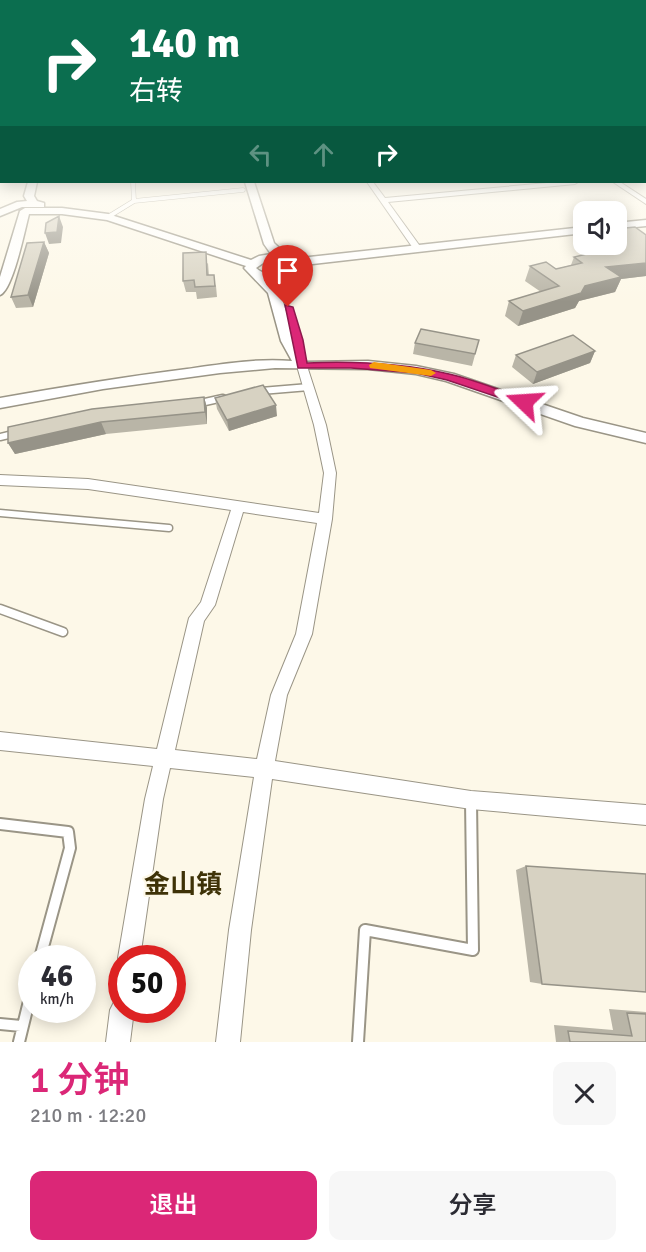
<!DOCTYPE html>
<html lang="zh">
<head>
<meta charset="utf-8">
<style>
	body { margin:0; font-family:Signika,"Noto Sans SC",sans-serif; background:#f7f7f7; color:#2b2b33; height:100vh; display:flex; flex-direction:column; font-size:22px; white-space:nowrap }
	* { box-sizing:border-box; margin:0 }
	p { font-size:20px; color:#7c7c81 }
	.icon { flex:none; width:33px; height:33px; fill:none; stroke:currentColor; stroke-width:2; stroke-linecap:round; stroke-linejoin:round }
	.map { position:relative; height:1042px; overflow:hidden }
	.panel { display:flex; flex-direction:column; background:#fff; flex:1 }
	.panel>* { flex:none }
	.top-card { position:absolute; left:0px; top:0px; width:646px; height:183px; box-shadow:0 3px 15px #0003; background:#0b6e4f; color:#fff; overflow:hidden }
	.controls { position:absolute; left:573px; top:201px; display:grid; gap:12px }
	.controls a { display:grid; place-items:center; width:54px; height:54px; border-radius:12px; background:#fff; box-shadow:0 3px 15px #0003; font-size:30px }
	.speed { position:absolute; left:18px; top:945px; display:flex; gap:12px; font-size:30px; font-weight:700; text-align:center }
	.speed>* { display:grid; place-content:center; width:78px; height:78px; border-radius:50%; background:#fff; box-shadow:0 3px 15px #0003; line-height:1 }
	.speed small { font-size:15px; font-weight:400 }
	.speed .limit { border:9px solid #d22; background:#fff; color:#111 }
	.pin { position:absolute; display:grid; place-items:center; width:51px; height:51px; color:#fff; margin:-62px -26px; border-radius:50% 50% 50% 0; rotate:-45deg; box-shadow:0 0 6px #0007 }
	.pin .icon { rotate:45deg }
	.me { position:absolute; width:66px; margin:-33px; rotate:290deg; stroke-linejoin:round; filter:drop-shadow(0 0 4px #0008) }
	.turn { display:flex; align-items:center; gap:21px; height:126px; padding:0 30px; font-size:27px }
	.turn .icon { width:78px; height:78px; stroke-width:2.5 }
	.turn b { display:block; font-size:42px; line-height:51px }
	.lanes { display:flex; align-items:center; height:57px; padding:0 30px; background:#0003; justify-content:center; gap:30px; direction:ltr }
	.lanes .off { opacity:.35 }
	.round { display:grid; place-items:center; flex:none; width:63px; height:63px; border-radius:12px; background:#f7f7f7 }
	.summary { display:flex; align-items:center; justify-content:space-between; height:102px; padding:0 30px }
	h1 { font-size:36px; font-weight:600; line-height:45px; color:#db2777 }
	.cta { display:flex; gap:12px; margin-top:auto; padding:12px 30px }
	.cta a { flex:1; height:69px; border-radius:12px; background:#db2777; color:#fff; font-size:24px; font-weight:600; line-height:69px; text-align:center }
	.cta a+a { background:#f7f7f7; color:#2b2b33 }
	.map>svg:first-child { display:block }
	.lines { fill:none; stroke-linecap:round; stroke-linejoin:round }
	.lane-far3-casing { stroke:#9a9586; stroke-width:5 }
	.lane-far2-casing { stroke:#9a9586; stroke-width:9 }
	.lane-far1-casing { stroke:#9a9586; stroke-width:11 }
	.lane-casing { stroke:#9a9586; stroke-width:14 }
	.street-casing { stroke:#9a9586; stroke-width:2 }
	.secondary-casing { stroke:#9a9586; stroke-width:3 }
	.lane-far3 { stroke:#fff; stroke-width:4 }
	.lane-far2 { stroke:#fff; stroke-width:6 }
	.lane-far1 { stroke:#fff; stroke-width:8 }
	.lane { stroke:#fff; stroke-width:10 }
	.street { fill:#fff; fill-rule:evenodd }
	.secondary { fill:#fff; fill-rule:evenodd }
	.wall { fill:#b9b5a7 }
	.shaded-wall { fill:#969388 }
	.building { fill:#d7d2c2; stroke:#969388; stroke-width:1.5 }
	.route { fill:#db2777; stroke:#8e194d; stroke-width:1.5 }
	.slow { fill:#f59e0b }
	.labels { text-anchor:middle; dominant-baseline:central; stroke-width:4.5; stroke-linejoin:round; paint-order:stroke }
	.near-district-label { font-size:26px; font-weight:bold; fill:#3e3207; stroke:#fdf8e8 }
</style>
</head>
<body>
<div class="map">
<svg width="646" height="1042" viewBox="0 0 646 1042">
	<rect width="100%" height="100%" fill="#fdf8e8"/>
	<g class="lines">
		<!-- lane-far3 casing -->
		<g class="lane-far3-casing">
			<path id="lane-far3" d="M134,201L243,190
				M108,217L134,201L133,182"/>
		</g>
		<!-- lane-far2 casing -->
		<g class="lane-far2-casing">
			<path id="lane-far2" d="M261,391L309,387
				M196,404L223,398
				M0,437L17,433
				M0,513L169,528"/>
		</g>
		<!-- lane-far1 casing -->
		<g class="lane-far1-casing">
			<path id="lane-far1" d="M0,609L63,632"/>
		</g>
		<!-- lane casing -->
		<g class="lane-casing">
			<path id="lane" d="M0,824L68,832L70,848L40,958
				M0,1024L21,1026
				M19,1042L32,989
				M358,1042L365,930L473,950L471,801"/>
		</g>
		<!-- street casing -->
		<g class="street-casing">
			<path id="street" d="M645,173H646V177H645Z
				M367,182H373L385,198L558,182H578L575,184L388,202L422,249L418,251H415Z
				M613,182H620L646,199V204Z
				M302,363L307,366L326,425L336,473L332,519L312,634L287,695L275,761L471,791L646,805V825L471,809L272,779L251,930L240,1042H216L229,930L254,777L170,768L163,799L140,958H122V966L118,958L145,799L153,766L0,750V732L157,749L189,618L201,602L231,510L88,489L0,485V475L88,479L319,513L324,473L314,425L297,366ZM243,512L317,523L296,634L271,695L257,759L175,750L204,621L215,605Z
				M122,999V1010H134L130,1042H106L110,1010L114,1002Z"/>
		</g>
		<!-- secondary casing -->
		<g class="secondary-casing">
			<path id="secondary" d="M28,182H37L34,196L37,201L44,203V207H22L0,216V209L17,202L27,201L24,196Z
				M245,182H254L274,243L291,259L584,227V233L295,266C293,277 279,280 268,280L280,292L295,341L306,362L368,361L416,366L454,374L583,418L646,433V443L575,426L446,381L416,374L368,369L275,368L220,373L103,389L0,408V398C62,387 124,377 187,369C221,364 257,358 292,361L281,341L268,293L244,268L246,266L107,220L62,214H29C25,229 13,290 0,295V277L20,211L25,208H62L108,214L251,260L259,256L271,254L264,244ZM266,261H276L284,264V267C276,274 264,276 256,268Z
				M646,220V226L616,229V223Z"/>
		</g>
		<!-- lane-far3 -->
		<use href="#lane-far3" class="lane-far3"/>
		<!-- lane-far2 -->
		<use href="#lane-far2" class="lane-far2"/>
		<!-- lane-far1 -->
		<use href="#lane-far1" class="lane-far1"/>
		<!-- lane -->
		<use href="#lane" class="lane"/>
		<!-- street -->
		<use href="#street" class="street"/>
		<!-- secondary -->
		<use href="#secondary" class="secondary"/>
	</g>
	<!-- wall -->
	<path class="wall" d="M584,234V244H616L646,235V276L621,279L615,292L579,301L575,308L518,326L505,316L509,301L541,292L525,281L530,266L556,269L571,265L574,257L587,254L579,246Z
		M44,242L49,253L33,307L16,308L11,297Z
		M208,263L209,275L216,286L217,297L197,299L196,292H186L183,281Z
		M479,340L472,366L413,354L415,343Z
		M595,351L590,363L533,384L512,367L516,355Z
		M204,397L207,408V424L106,434L15,454L8,443Z
		M215,398L277,416L229,431L217,409Z
		M526,866L542,984L530,982L516,870Z
		M609,1009L646,1012V1042H556L554,1025L613,1030Z"/>
	<!-- shaded-wall -->
	<path class="shaded-wall" d="M59,216L63,227L61,243L49,244L45,233Z
		M44,242L49,253L33,307L28,295Z
		M646,263V276L621,279L615,292L579,301L575,308L518,326L523,311L606,267Z
		M595,351L590,363L533,384L537,372Z
		M204,397L207,408V424L205,412Z
		M276,405L277,416L229,431L227,420Z
		M101,422L106,434L15,454L8,443Z"/>
	<!-- building -->
	<path class="building" d="M59,216L57,232L45,233L46,223Z
		M635,227L646,235V263L606,267L621,277L585,286L581,293L523,311L509,301L559,286L530,266L546,262L556,269L582,263L574,257L604,250L598,244H616V229Z
		M44,242L28,295L11,297L27,243Z
		M206,252L207,275H214L215,286L195,287L194,280L183,281V253Z
		M421,329L479,340L475,354L415,343Z
		M573,335L595,351L537,372L516,355Z
		M263,385L276,405L227,420L215,398Z
		M204,397L205,412L101,422L8,443V427L92,409Z
		M526,866L646,874V992L542,984Z
		M627,1013L646,1014V1042H570L568,1031L632,1036Z"/>
	<!-- sky -->
	<linearGradient id="sky" x2="0" y2="1"><stop stop-color="#91adbc"/><stop offset="0.52" stop-color="#fefcf5"/><stop offset="1" stop-color="#fefcf5" stop-opacity="0"/></linearGradient>
	<rect width="646" height="302" fill="url(#sky)"/>
	<!-- route -->
	<path class="route" d="M285,305L293,307L303,340L307,363C355,361 402,363 449,374C476,380 502,391 528,400L530,402L524,406L447,380L416,373L351,368H298Z"/>
	<!-- slow -->
	<path class="slow" d="M374,362L431,370L436,373L431,376L370,368L369,365Z"/>
	<g class="labels">
		<!-- near-district labels -->
		<g class="near-district-label">
			<text x="183" y="885">金山镇</text>
		</g>
	</g>
</svg>
<div class="controls">
<a><svg class="icon" aria-label="sound" viewBox="0 0 24 24"><path d="M4 9h4l5-4v14l-5-4H4zM17 9q2 3 0 6"/></svg></a>
</div>
<div class="speed"><div>46<small>km/h</small></div><div class="limit">50</div></div>
<div class="pin" style="left:288px;top:307px;background:#d93025"><svg class="icon" aria-label="arrive" viewBox="0 0 24 24"><path d="M6 21V4h12l-3 4 3 4H6"/></svg></div>
<svg class="me" style="left:524px;top:402px" viewBox="-20 -20 40 40"><path d="M0-17L14 15 0 8-14 15z" fill="#db2777" stroke="#fff" stroke-width="4"/></svg>
<div class="top-card">
<div class="turn"><svg class="icon" aria-label="right" viewBox="0 0 24 24"><path d="M7 20v-9h11M14 6l5 5-5 5"/></svg><div><b>140 m</b>右转</div></div>
<div class="lanes"><svg class="icon off" aria-label="left" viewBox="0 0 24 24"><path d="M17 20v-9H6M10 6l-5 5 5 5"/></svg><svg class="icon off" aria-label="ahead" viewBox="0 0 24 24"><path d="M12 20V5M6 11l6-6 6 6"/></svg><svg class="icon" aria-label="right" viewBox="0 0 24 24"><path d="M7 20v-9h11M14 6l5 5-5 5"/></svg></div>
</div>
</div>
<section class="panel">
<div class="summary"><div><h1>1 分钟</h1><p>210 m · 12:20</p></div><a class="round"><svg class="icon" aria-label="close" viewBox="0 0 24 24"><path d="M6 6l12 12M18 6L6 18"/></svg></a></div>
<div class="cta"><a>退出</a><a>分享</a></div>
</section>
</body>
</html>
